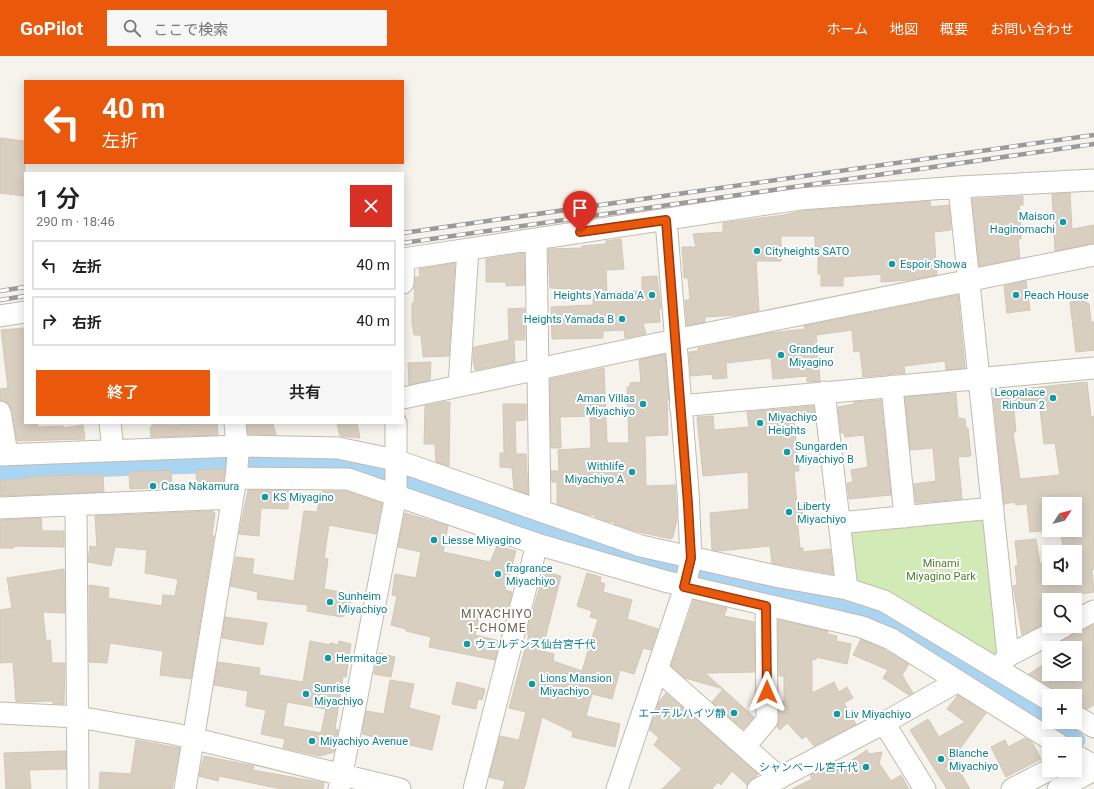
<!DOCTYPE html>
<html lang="ja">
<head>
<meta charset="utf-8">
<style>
	body { margin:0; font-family:Roboto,"Noto Sans JP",sans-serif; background:#f6f6f6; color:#222; height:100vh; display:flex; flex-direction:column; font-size:15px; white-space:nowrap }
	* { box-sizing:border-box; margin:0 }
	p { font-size:13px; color:#767676 }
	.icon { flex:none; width:22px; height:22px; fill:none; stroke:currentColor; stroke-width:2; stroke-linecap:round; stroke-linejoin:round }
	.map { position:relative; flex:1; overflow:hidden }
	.side { position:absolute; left:24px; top:116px; width:380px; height:252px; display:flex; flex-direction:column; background:#fff; border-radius:0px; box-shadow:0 2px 10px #0003 }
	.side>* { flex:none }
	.top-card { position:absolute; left:24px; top:24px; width:380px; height:84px; border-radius:0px; box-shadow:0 2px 10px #0003; background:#ea580c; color:#fff; overflow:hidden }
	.needle { width:26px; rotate:54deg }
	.buttons { position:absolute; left:1042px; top:441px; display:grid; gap:8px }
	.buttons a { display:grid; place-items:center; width:40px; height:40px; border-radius:0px; background:#fff; box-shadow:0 2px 10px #0003; font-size:20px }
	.pin { position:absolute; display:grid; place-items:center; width:34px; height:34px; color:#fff; margin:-41px -17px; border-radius:50% 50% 50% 0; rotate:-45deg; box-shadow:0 0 4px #0007 }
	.pin .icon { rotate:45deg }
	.me { position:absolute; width:44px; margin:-22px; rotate:0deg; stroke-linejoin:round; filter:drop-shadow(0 0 3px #0008) }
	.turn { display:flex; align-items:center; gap:14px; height:84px; padding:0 12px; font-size:18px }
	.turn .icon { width:52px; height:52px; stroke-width:2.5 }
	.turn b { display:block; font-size:28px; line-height:34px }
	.round { display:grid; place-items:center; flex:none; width:42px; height:42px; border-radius:0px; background:#f6f6f6 }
	.summary { display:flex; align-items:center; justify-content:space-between; height:68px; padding:0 12px }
	h1 { font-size:24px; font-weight:600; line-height:30px }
	.cta { display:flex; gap:8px; margin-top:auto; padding:8px 12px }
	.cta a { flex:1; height:46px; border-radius:0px; background:#ea580c; color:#fff; font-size:16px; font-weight:600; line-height:46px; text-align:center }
	.cta a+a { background:#f6f6f6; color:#222 }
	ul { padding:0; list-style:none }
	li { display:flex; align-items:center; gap:12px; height:50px; margin:0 8px 6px; padding:0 4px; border:2px solid #e0e0e0; border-radius:0px }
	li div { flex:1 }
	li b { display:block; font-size:15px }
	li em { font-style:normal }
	header { display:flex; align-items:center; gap:24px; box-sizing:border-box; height:56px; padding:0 20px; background:#ea580c; color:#fff }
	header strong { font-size:19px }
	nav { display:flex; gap:22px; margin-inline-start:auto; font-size:14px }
	.search { width:280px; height:36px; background:#f6f6f6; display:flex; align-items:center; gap:10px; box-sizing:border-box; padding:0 14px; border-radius:0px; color:#767676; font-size:15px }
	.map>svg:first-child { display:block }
	.green { fill:#d2eab5 }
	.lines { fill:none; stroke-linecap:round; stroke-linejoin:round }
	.canal { stroke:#a9d4f2; stroke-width:15 }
	.building { fill:#d8cfc1; stroke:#d3c7b4; fill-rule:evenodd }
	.minor-casing { stroke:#c2bbae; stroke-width:23 }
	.minor { stroke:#fff; stroke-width:21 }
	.rail-casing { stroke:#9a9a9a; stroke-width:4.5 }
	.rail { stroke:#fff; stroke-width:3; stroke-dasharray:9; stroke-linecap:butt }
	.route-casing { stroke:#983908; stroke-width:10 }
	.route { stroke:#ea580c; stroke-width:7 }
	.culture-dot { fill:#0f9aa8; stroke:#fff; stroke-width:1.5 }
	.labels { text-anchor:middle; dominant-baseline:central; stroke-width:4; stroke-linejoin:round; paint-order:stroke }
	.culture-label { font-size:11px; fill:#0d838f; stroke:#fff; text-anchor:start }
	.park-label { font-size:11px; fill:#4a7f2a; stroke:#fff }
	.neighbourhood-label { font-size:12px; letter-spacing:1px; fill:#6e6250; stroke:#fff }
</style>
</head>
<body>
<header>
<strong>GoPilot</strong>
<div class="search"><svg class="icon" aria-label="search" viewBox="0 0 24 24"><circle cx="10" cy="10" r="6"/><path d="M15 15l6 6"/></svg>ここで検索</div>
<nav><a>ホーム</a><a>地図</a><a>概要</a><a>お問い合わせ</a></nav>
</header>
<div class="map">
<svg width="1094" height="733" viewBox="0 0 1094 733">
	<rect width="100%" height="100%" fill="#f6f3ec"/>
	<!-- green -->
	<path class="green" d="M980,459L987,465L999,598L990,602L858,531L849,521V470Z"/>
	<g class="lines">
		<!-- canal -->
		<path class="canal" d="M243,408L341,407L418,428L645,508L839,547L892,564L1049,665
			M0,417L226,409
			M1050,666L1078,684"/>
	</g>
	<!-- building -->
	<path class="building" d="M0,82L25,85V140L0,137Z
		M1070,137L1072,173L1094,169V187L1055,195L1052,138Z
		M1023,140V149H1019L1021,171V183H1018L1020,202L979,210L972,143Z
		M930,145L931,151L949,149L951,174L934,176L937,219L909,224L881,226V218L843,221V230H821V218H818V191H815V180H781V205H756L759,255L736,259L705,261V266L687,269L685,244H690L688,222H684L682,191H696L693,178L723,176V167L784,159L801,155Z
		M621,183L624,213L606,214L607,236L642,235V221L657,220L661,253H659L660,266L643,267L646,278L625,282L624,274L603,275V282L552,283L551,251L593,249V234L550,232L548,193L582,192V190L606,188V185Z
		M524,197L525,229L506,230V226H486V203Z
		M455,207L449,300L423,301L421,279H414L412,266V247H414L415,221H420L419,213Z
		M1026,225L1030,254L1007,257L1004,230Z
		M958,239L965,312L946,314L945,305L904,310L905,317L863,321L860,295L854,296L852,274L816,279L820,325L807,326V320L773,323L771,302L726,307L727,322L713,323L712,318L691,320L689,296L698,295V292L769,277L805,273L804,270Z
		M1082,244L1089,248L1091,266H1094V294L1076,296L1070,246Z
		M525,252V284H514L515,306L475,314L473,305L474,291L509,284L508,253Z
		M25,272V367H37L38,371L63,370V372L83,369L85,383L17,385L12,354L9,348L0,344V333L8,332L1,274Z
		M665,298L669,344H667L668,379L645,380L646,430L675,429L677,464L673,481L671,483L635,475L614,468V466H608L595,461V459H589L557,448V426H552L551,415H559L558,394L591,392L590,360L560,361L561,392H551L550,323L604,312L607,387H629L627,331H630V327L641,326L639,304Z
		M431,306L430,324L409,329L408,307Z
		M1087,326L1091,361L1094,360V513L1092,514L1094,536L1064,541V544H1049V565L1022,579L1013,530L1017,529L1015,510H1018L1015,485L1036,483L1040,508L1049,507V522H1075V496H1064L1060,474H1075V448H1049V474L1030,476L1027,448L1016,449L1015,446L1004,448L993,336ZM1040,353L1044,388L1055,387L1060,419L1020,423L1013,376H1016L1014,355Z
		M956,337L958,362L965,363L966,372H968L971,400L958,401L962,443L916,447L914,428L936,425L933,392L910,394L905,341Z
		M881,344L891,439L849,443L847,427L853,426L851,414L868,411L864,379L845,381L844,377H841L838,351L854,348V346Z
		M443,346H450L449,410L436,406L435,388H424L425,350Z
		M503,348H526V364L515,365V366L516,398H526L528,438L514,433L512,412L500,411V397H504Z
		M814,350L815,363L794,365L799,415H794L797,449H802L803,462H797L800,492H803V496L830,493L833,518L772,507L770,490L718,495L712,494L710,457L749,453L748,416L703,420L697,361L713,360L714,374L749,371L747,356Z
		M152,367H173V369L217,367L218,379L151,381L150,371H152Z
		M256,367H273L276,379L248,378L247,369Z
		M337,367H357L360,382L340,380Z
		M225,413L223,429L197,430L196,414Z
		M171,414L172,431L130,433L129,416Z
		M73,419H103L104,436L0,440V425L29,422V421Z
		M248,434H289L288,453L261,452L259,480L239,478Z
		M321,435H346L382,447L376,478L329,469L324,502L328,503L324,533L352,538L349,554L346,558L342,561L307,555L308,549L257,543L258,536L230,530L236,501L254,503L252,518L294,525L304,455L317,456Z
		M212,455L215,457L212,479L214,480L191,623L160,619L163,595L110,587L107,607L89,606V529L109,532L108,542L162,550L163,539L175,540L178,523L145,517L147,494L115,491L111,510L88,506L90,490L97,491L95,460Z
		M405,457L448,470L443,496L490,506L497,490L516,495L505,534L512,536L507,558L481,551L475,579L500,585L495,604L429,591L431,581L406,575V573L391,569L397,540L392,539L395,518L416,522L421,496L398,491Z
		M41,462L42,475H64V491L14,490V492H0V464Z
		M64,513L65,557L43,556L46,585L50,584L52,607H65L64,648H53V645L16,646L13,606L0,607V554L12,552L7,522Z
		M544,516L561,520L542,595L554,598L553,605L582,615L598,563L590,561L592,555L577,550L587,517L601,521L600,526L605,528L603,536L632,544L627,563L658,573L651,594L643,592L634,618L620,614L612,643L592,638L586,660L620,668L615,691L572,681L573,676L542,661L525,730L523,733H503L505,725L489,721L500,680L519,684L526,656L509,652L529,578H526Z
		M694,544L727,552L724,560L754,566L755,616L705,617L723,633L685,622L671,610Z
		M225,561L267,567L263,589L222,582Z
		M778,564L828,575L827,578L837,580L836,585L851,588L847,608L816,601V604L812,603V637L834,626L839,636L847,631L853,642L844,647L856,668L814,690L806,680L802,683L787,667L780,674L777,671L779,664V645L784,646V620H779Z
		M1094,569V649L1087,653L1075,648V640H1060L1055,634L1029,618L1044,608L1049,618H1075V592H1049L1075,577Z
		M861,583L885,594L909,608L902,619L913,637L909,639L883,622L888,614L853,599Z
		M310,585L330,589V587L338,589L339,585L351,588L346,621L343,620L335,673L338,674L334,696L320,700L283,692L285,683L261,678L266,654L246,650L248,635L214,629L218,606L260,612L259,619L303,626ZM287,646L326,653L321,677L283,670Z
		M379,597L395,601L391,621L374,618Z
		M390,624L414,628L409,652L440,660L432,694L362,678L366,655L384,658Z
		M457,626L485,633L482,644L478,643L476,653L452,648Z
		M723,633L754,661L743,673L712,646Z
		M666,637L758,718L747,729L732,715L721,729L718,726L712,733H662L682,713L654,689L659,682L650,674L653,663L658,658L656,656L659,646Z
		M958,639L986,657L943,716L956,709L970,733H947L910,674L928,663L939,681L965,666L947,653Z
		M1025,682L1032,686L1041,703L1006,721L991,691L1005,684L1008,691Z
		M136,684L180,692L172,733H99L100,716L131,718Z
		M867,694L869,698L882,696L879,707L891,725L901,719L909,733H792L812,723L810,719L834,707L838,713Z
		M66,695V713L29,714L31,733H6L4,697Z
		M204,700L254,710L253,714L324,727L323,733H281L219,720L218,725L199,720Z"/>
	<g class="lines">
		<!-- minor casing -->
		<g class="minor-casing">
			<path id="minor" d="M959,131L1008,600
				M536,183L540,453
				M403,203L800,143L959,131L1094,124
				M403,227L404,203
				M0,260L25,256
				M459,330L468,193
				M892,330L905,461
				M824,336L847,533
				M403,342L675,284L1094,199
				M680,350L1094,312
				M0,356L7,398
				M110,367L113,394
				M0,399L238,390L338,392L395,404L641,490L780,521L847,533L884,545L1049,644
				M236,422L348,423L537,488L664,525L862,571L891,583L1058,688
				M76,449L78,733
				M0,452L232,442
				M839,467L993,452
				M1075,565L1094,555
				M1000,610L1008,600L1065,570
				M657,613L780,722
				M0,657L78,661L175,678L400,733
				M1075,660L1094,671
				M884,667L925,733
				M745,690L767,664L766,550
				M1075,699L1094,710
				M185,733L236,422L238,399L235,367
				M339,733L396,439V367
				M474,733L537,488
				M617,733L685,531L691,502L688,435L666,164
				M758,733L884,667L958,625
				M1012,733L1049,714
				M1058,733L1094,714"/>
		</g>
		<!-- minor -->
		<use href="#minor" class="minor"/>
		<!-- rail casing -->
		<g class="rail-casing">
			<path id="rail" d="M403,177L1094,79
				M403,187L1094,88
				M0,235L25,231
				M0,244L25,240"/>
		</g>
		<!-- rail -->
		<use href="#rail" class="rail"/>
	</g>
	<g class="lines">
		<!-- route casing -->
		<g class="route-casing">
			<path id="route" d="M580,176L666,164L688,448L691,502L684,531L766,550L767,636"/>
		</g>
		<!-- route -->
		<use href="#route" class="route"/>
	</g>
	<!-- markers -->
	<g class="culture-dot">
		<circle cx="1063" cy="166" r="4"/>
		<circle cx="757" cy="195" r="4"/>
		<circle cx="892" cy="208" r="4"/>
		<circle cx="652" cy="239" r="4"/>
		<circle cx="1016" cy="239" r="4"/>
		<circle cx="622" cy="263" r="4"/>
		<circle cx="781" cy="299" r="4"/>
		<circle cx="1053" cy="342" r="4"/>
		<circle cx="643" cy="348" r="4"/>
		<circle cx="760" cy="367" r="4"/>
		<circle cx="787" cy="396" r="4"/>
		<circle cx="632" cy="416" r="4"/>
		<circle cx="153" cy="430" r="4"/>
		<circle cx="265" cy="441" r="4"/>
		<circle cx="789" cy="456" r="4"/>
		<circle cx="434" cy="484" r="4"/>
		<circle cx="498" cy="518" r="4"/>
		<circle cx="330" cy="546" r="4"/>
		<circle cx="467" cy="588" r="4"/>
		<circle cx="328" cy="602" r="4"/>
		<circle cx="532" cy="628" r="4"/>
		<circle cx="306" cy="638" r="4"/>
		<circle cx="734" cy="657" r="4"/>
		<circle cx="837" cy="658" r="4"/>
		<circle cx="312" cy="685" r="4"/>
		<circle cx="941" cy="703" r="4"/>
		<circle cx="866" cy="711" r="4"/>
	</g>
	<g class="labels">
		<!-- culture labels -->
		<g class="culture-label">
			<text x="1055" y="160" text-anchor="end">Maison<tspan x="1055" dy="13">Haginomachi</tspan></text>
			<text x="765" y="195">Cityheights SATO</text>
			<text x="900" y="208">Espoir Showa</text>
			<text x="644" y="239" text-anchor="end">Heights Yamada A</text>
			<text x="1024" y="239">Peach House</text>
			<text x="614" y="263" text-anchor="end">Heights Yamada B</text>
			<text x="789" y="293">Grandeur<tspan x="789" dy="13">Miyagino</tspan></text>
			<text x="1045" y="336" text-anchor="end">Leopalace<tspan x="1045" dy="13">Rinbun 2</tspan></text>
			<text x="635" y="342" text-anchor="end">Aman Villas<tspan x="635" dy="13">Miyachiyo</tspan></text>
			<text x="768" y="361">Miyachiyo<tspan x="768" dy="13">Heights</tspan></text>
			<text x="795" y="390">Sungarden<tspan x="795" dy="13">Miyachiyo B</tspan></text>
			<text x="624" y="410" text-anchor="end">Withlife<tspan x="624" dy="13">Miyachiyo A</tspan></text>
			<text x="161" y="430">Casa Nakamura</text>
			<text x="273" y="441">KS Miyagino</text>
			<text x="797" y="450">Liberty<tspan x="797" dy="13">Miyachiyo</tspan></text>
			<text x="442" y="484">Liesse Miyagino</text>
			<text x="506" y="512">fragrance<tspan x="506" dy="13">Miyachiyo</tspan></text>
			<text x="338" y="540">Sunheim<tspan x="338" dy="13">Miyachiyo</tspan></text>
			<text x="475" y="588">ウェルデンス仙台宮千代</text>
			<text x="336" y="602">Hermitage</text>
			<text x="540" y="622">Lions Mansion<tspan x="540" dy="13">Miyachiyo</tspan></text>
			<text x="314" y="632">Sunrise<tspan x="314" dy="13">Miyachiyo</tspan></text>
			<text x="726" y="657" text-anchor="end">エーテルハイツ静</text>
			<text x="845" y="658">Liv Miyachiyo</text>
			<text x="320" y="685">Miyachiyo Avenue</text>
			<text x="949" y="697">Blanche<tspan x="949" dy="13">Miyachiyo</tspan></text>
			<text x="858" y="711" text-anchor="end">シャンベール宮千代</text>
		</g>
		<!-- park labels -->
		<g class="park-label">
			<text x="941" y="507">Minami<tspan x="941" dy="13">Miyagino Park</tspan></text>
		</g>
		<!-- neighbourhood labels -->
		<g class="neighbourhood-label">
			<text x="497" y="558">MIYACHIYO<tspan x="497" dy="14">1-CHOME</tspan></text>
		</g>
	</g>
</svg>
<div class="buttons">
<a><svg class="needle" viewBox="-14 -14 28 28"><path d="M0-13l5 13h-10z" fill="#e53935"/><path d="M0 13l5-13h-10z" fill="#767676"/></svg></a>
<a><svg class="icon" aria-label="sound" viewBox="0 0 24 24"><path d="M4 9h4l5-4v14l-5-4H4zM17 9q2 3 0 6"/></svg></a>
<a><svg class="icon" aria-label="search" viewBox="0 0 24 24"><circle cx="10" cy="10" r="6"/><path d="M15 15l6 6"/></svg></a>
<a><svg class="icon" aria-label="layers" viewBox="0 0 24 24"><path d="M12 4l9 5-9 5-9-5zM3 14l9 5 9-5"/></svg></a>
<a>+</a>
<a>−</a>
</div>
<div class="pin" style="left:580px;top:176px;background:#d93025"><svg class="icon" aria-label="arrive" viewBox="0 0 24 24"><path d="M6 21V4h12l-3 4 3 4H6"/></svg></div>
<svg class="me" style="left:767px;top:636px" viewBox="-20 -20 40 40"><path d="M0-17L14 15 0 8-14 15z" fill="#ea580c" stroke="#fff" stroke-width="4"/></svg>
<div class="top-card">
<div class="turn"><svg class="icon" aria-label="left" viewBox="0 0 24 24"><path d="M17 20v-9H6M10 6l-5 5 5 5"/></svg><div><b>40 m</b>左折</div></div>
</div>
<section class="side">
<div class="summary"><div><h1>1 分</h1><p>290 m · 18:46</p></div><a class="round" style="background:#d93025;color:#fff"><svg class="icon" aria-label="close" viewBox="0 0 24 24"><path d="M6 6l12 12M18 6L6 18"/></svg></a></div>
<ul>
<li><svg class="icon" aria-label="left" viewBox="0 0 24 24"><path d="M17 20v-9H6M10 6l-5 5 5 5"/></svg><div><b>左折</b></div><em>40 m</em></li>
<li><svg class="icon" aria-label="right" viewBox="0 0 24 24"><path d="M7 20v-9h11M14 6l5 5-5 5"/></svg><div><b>右折</b></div><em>40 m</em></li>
</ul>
<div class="cta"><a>終了</a><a>共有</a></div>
</section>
</div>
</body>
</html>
